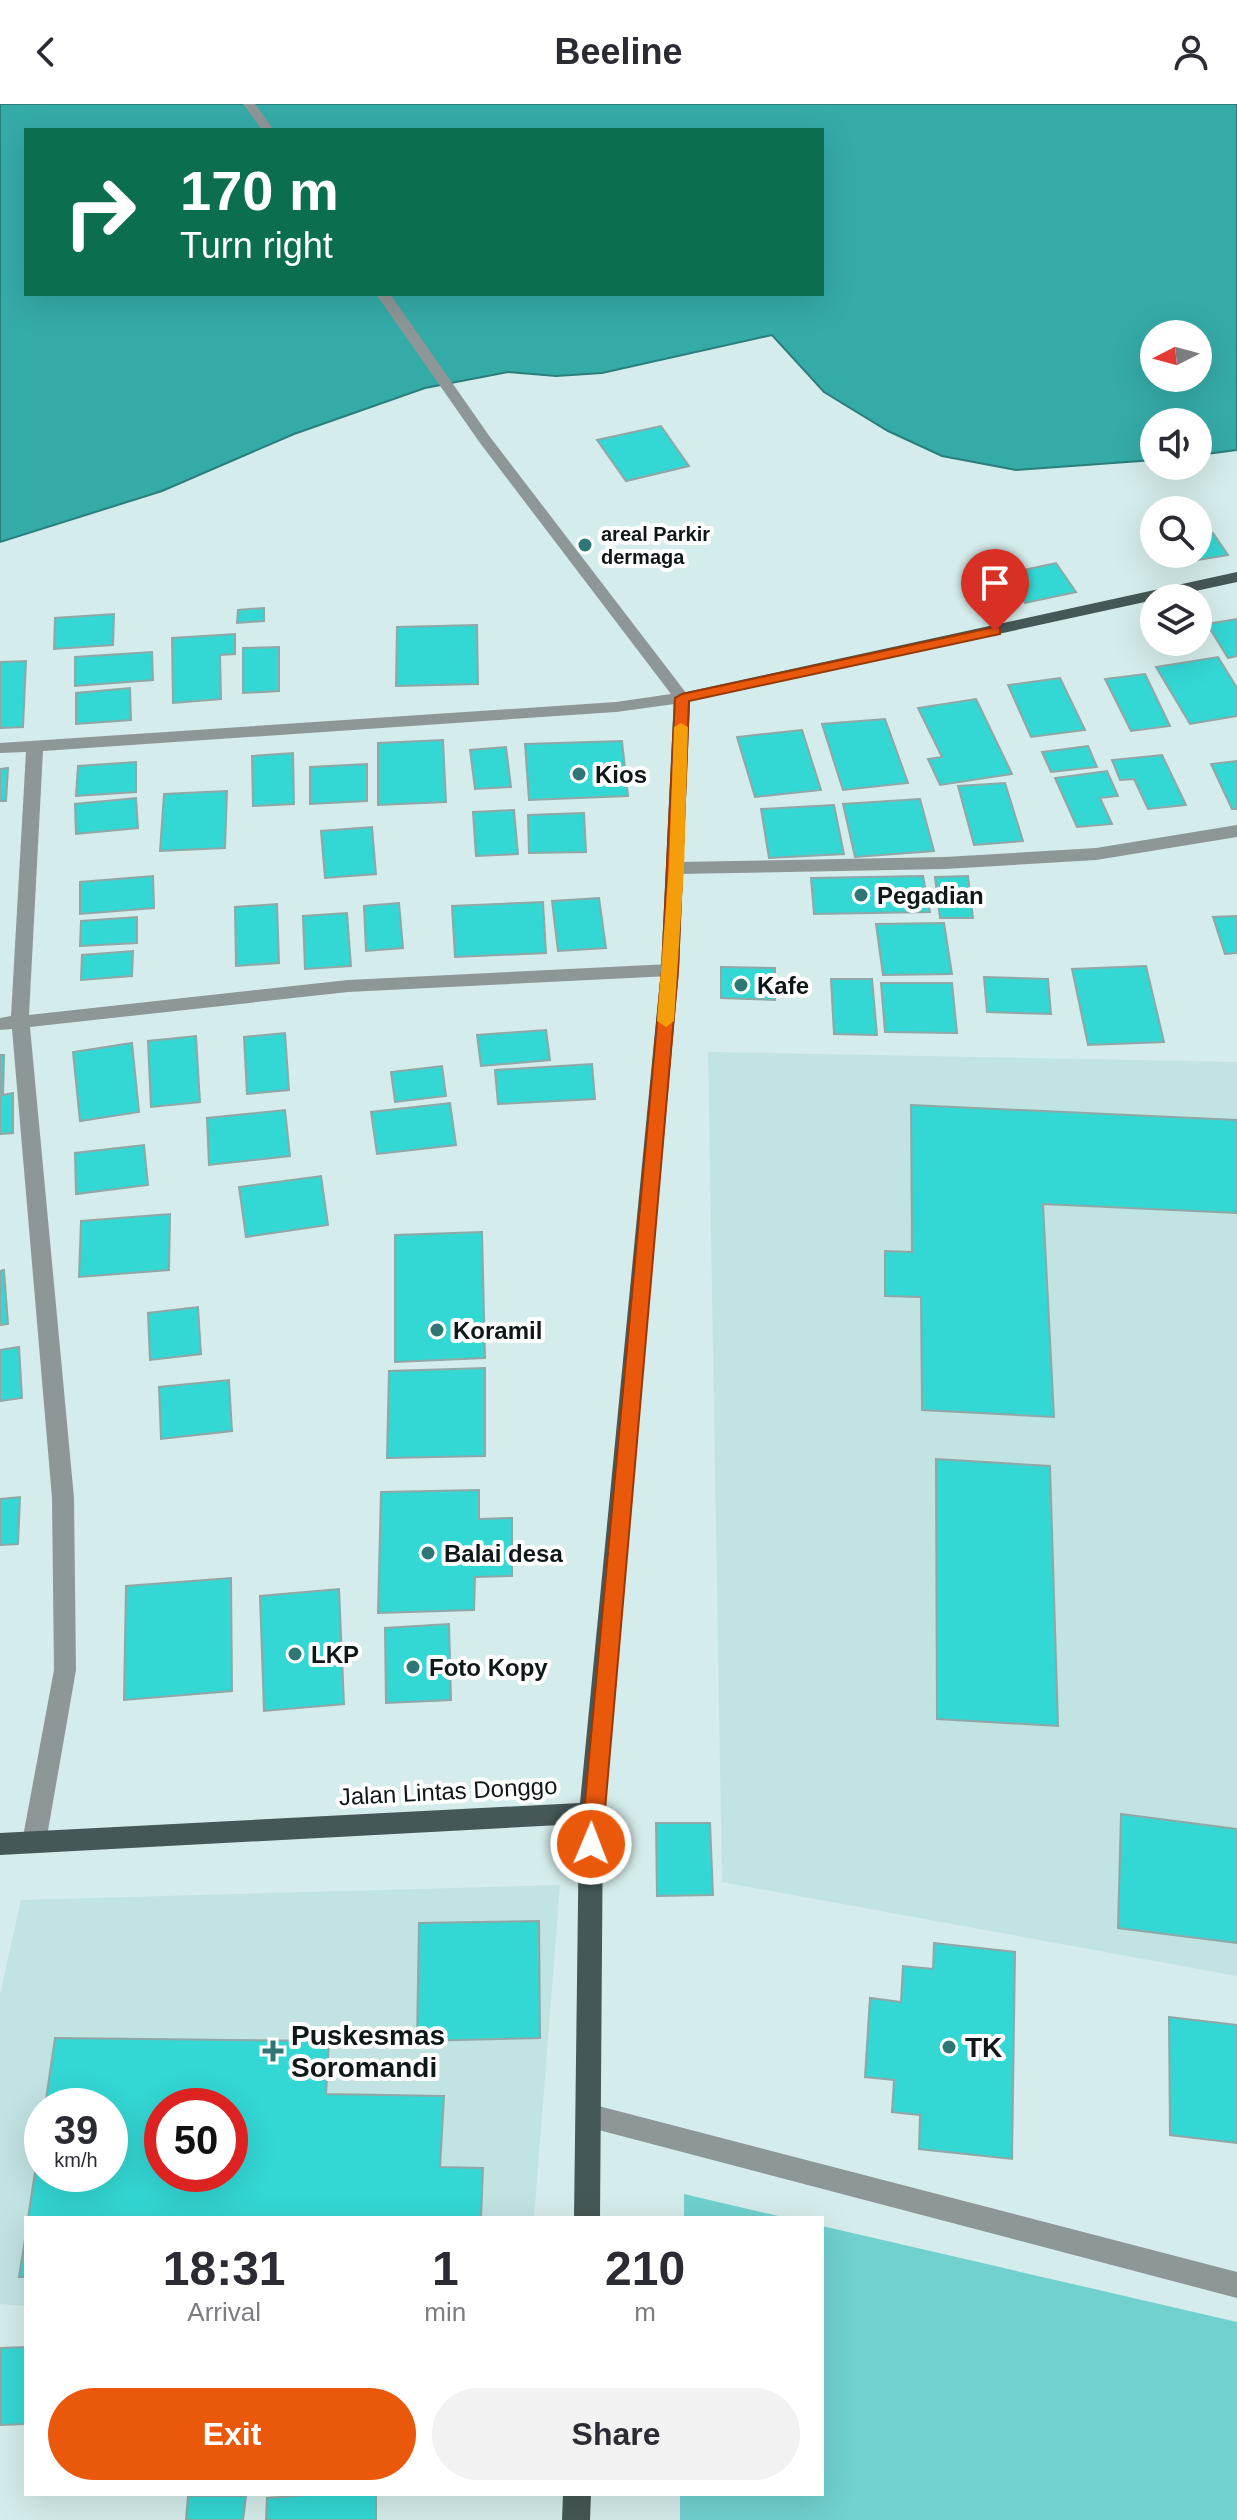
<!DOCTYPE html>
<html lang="en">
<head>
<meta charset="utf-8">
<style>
	body { margin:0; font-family:Helvetica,sans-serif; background:#f2f2f3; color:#2b2b33; height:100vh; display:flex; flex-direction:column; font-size:30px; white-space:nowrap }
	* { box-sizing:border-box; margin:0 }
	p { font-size:26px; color:#7c7c81 }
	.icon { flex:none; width:44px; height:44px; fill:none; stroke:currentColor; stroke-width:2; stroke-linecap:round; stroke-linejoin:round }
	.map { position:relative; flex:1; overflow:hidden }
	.panel { position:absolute; left:24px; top:2112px; width:800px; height:280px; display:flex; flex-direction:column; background:#fff; border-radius:0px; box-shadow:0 8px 32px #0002 }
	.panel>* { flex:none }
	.hud { position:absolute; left:24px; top:24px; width:800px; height:168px; border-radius:0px; box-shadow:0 8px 32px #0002; background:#0b6e4f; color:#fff; overflow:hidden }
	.needle { width:52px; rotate:264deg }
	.controls { position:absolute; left:1140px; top:216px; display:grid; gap:16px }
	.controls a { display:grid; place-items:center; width:72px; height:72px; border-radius:50%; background:#fff; box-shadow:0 8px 32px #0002; font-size:40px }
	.speed { position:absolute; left:24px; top:1984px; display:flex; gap:16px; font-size:40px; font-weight:700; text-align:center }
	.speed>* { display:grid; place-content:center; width:104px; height:104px; border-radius:50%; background:#fff; box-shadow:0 8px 32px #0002; line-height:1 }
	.speed small { font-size:20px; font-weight:400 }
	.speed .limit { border:12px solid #d22; background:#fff; color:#111 }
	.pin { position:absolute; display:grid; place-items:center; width:68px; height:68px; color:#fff; margin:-82px -34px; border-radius:50% 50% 50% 0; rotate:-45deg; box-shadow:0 0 8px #0007 }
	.pin .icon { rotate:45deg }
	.me { position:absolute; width:88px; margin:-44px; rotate:1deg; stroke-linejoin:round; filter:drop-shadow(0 0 6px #0008) }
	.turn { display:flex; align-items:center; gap:28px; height:168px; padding:0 24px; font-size:36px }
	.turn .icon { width:104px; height:104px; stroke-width:2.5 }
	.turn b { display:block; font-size:56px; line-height:68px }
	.eta { display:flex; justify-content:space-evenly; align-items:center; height:136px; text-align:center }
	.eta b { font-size:48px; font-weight:800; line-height:56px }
	.primary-button { display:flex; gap:16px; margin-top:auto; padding:16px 24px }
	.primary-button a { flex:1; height:92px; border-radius:48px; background:#ea580c; color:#fff; font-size:32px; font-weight:800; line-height:92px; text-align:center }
	.primary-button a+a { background:#f2f2f3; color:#2b2b33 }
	header { display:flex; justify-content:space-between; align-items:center; height:104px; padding:0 24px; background:#fff; font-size:36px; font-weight:800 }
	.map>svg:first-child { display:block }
	.built { fill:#c1e3e1; fill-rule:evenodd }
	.green { fill:#70d1ce }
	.water { fill:#35aba8; stroke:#2a7f7d; stroke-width:2; fill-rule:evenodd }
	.building { fill:#33d7d4; stroke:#90a7a6; stroke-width:2; fill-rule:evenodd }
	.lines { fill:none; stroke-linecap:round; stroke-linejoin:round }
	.minor { fill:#8d9797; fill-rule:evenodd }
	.major { fill:#455756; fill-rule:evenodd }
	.route { fill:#ea580c; stroke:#983908; stroke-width:2 }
	.slow { fill:#f59e0b }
	.poi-dot { fill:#2e7776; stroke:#fff; stroke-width:3 }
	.labels { text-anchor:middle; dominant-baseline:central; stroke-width:8; stroke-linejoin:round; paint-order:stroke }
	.far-poi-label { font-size:20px; font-weight:bold; fill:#0f1818; stroke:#fff; text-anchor:start }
	.poi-label { font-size:24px; font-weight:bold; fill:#0f1818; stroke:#fff; text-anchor:start }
	.street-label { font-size:24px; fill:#0f1818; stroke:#fff }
	.near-poi-label { font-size:28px; font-weight:bold; fill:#0f1818; stroke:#fff; text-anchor:start }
</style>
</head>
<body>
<header><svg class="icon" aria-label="back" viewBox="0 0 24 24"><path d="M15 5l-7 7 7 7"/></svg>Beeline<svg class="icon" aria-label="person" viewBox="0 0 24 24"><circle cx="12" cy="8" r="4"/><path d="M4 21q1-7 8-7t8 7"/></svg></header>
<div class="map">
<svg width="1237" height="2416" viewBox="0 0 1237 2416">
	<rect width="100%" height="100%" fill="#d4eceb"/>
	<!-- built -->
	<path class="built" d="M708,948L1237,958V1872L722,1778Z
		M560,1781L534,2114H26V2202L0,2200V1891L21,1796ZM42,2002H110V2070H42ZM162,2002H230V2070H162Z"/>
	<!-- green -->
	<path class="green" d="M684,2090L787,2114H684Z
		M822,2122L1237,2218V2416H680V2390H822Z"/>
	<!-- water -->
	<path class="water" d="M0,0H1237V346L1198,351V318H1154V356L1016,366L942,352L888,327L824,288L772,231L602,269L556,272L508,268L425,284L294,330L162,387L0,438ZM26,26H822V190H26ZM1154,230H1198V274H1154Z"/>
	<!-- building -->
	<path class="building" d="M661,322L689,362L626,377L597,336Z
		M1213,429L1228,451L1192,457L1188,450H1198V432Z
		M1056,459L1076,488L1025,499L1005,470Z
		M264,504V517L237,519L238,506Z
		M114,510L113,541L54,545L55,514Z
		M1237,515V552L1228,554L1207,520Z
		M477,521L478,580L396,582L397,523Z
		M235,530V550L220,551L221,595L173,599L172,534Z
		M279,543V587L243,589V544Z
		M152,548L153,576L75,582V553Z
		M1218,553L1237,584V612L1190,620L1156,563Z
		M26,557L23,623L0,624V558Z
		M1145,570L1170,622L1131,627L1105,575Z
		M1060,574L1085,626L1031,633L1008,581Z
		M130,584L131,616L76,620V589Z
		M976,595L1012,670L940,681L928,655L942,653L918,604Z
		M885,615L908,679L843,686L822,620Z
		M802,626L821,686L755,693L737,633Z
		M443,636L446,698L378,701V639Z
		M622,637L628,692L529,696L525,640Z
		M1088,642L1097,663L1051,668L1042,648Z
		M506,643L511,683L475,685L470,646Z
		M293,649L294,700L253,702L252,652Z
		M1162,651L1186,701L1148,705L1134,675L1120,676L1112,656Z
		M1237,657V705H1232L1211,660Z
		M136,658V688L76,692L78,662Z
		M367,660V697L310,700V663Z
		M8,664L6,697H0V665Z
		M1107,667L1118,692L1100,694L1112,720L1077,723L1055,674Z
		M1005,679L1023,737L974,741L958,682Z
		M227,687L225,744L160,747L164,690Z
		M136,694L138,724L76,730L75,700Z
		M920,695L934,747L855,753L843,700Z
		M834,701L844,750L769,754L761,705Z
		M514,706L518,750L476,752L473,708Z
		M584,709L586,748L529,749L528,711Z
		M372,723L376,770L325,774L321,727Z
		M153,772L154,804L80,810V778Z
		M923,772L930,808L814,810L811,774Z
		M968,772L973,814H940L935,773Z
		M599,794L606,844L558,847L552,797Z
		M543,798L546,849L455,853L452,802Z
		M399,799L403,844L366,847L364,802Z
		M277,800L279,859L236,862L235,803Z
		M347,809L351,862L305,865L303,812Z
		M1237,812V849L1225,850L1213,813Z
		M137,813V839L80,842L81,817Z
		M944,819L952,870L883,871L876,820Z
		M133,847L132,872L81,876L82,851Z
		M1146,862L1164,938L1088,941L1072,865Z
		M721,863L775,864V896L721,894Z
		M984,873L1048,875L1051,910L987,908Z
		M831,875H872L877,931L834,930Z
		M881,879H952L957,929L885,928Z
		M546,926L550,956L481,962L477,931Z
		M285,929L289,986L247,990L244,933Z
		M196,932L200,998L151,1003L148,937Z
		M132,939L139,1008L80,1017L73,948Z
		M0,951H4L3,991L13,989V1029L0,1030Z
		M592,960L595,995L498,1000L495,966Z
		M442,962L446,992L395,998L391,968Z
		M450,999L456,1041L377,1050L371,1008Z
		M911,1001L1237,1016V1109L1043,1100L1054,1313L922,1306L921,1193L885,1192V1147L912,1148Z
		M285,1006L290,1052L209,1061L207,1014Z
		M144,1041L148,1081L76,1090L75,1049Z
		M321,1072L328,1121L246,1133L239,1083Z
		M170,1110L169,1166L79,1173L81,1117Z
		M482,1128L485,1254L395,1258V1131Z
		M4,1166L8,1220L0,1221V1167Z
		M198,1203L201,1250L150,1256L148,1209Z
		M19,1243L22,1294L0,1297V1246Z
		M485,1264V1352L387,1354L389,1267Z
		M229,1276L232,1327L161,1335L159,1283Z
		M936,1355L1050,1362L1058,1622L937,1615Z
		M479,1386V1415L512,1414V1472L475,1473L474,1506L378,1509L381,1388Z
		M20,1393L18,1440L0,1441V1395Z
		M231,1474L232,1587L124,1596L126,1482Z
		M339,1485L344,1600L264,1607L260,1492Z
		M449,1520L451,1596L386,1599L385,1524Z
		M1121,1710L1237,1725V1839L1118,1824Z
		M656,1719H710L713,1791L657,1792Z
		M539,1817L540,1934L417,1937L419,1819Z
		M934,1839L1015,1848L1012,2055L919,2045L920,2011L892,2008L894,1976L865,1973L870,1894L901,1898L903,1862L933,1865Z
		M1169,1913L1237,1921V2039L1170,2031Z
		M55,1934L329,1937L326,1990L444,1992L440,2063L483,2064L481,2114H28L42,2023V2070H110V2002H45ZM162,2002H230V2070H162Z
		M26,2129V2173H19Z
		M26,2243V2320L0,2321V2244Z
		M320,2390H376V2416H266L267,2394Z
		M188,2392H246L243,2416H186Z"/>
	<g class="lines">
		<!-- minor -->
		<path class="minor" d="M243,0H255L274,26H262Z
			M376,190H390L490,333L690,594L682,599L616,608L43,647L29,911L348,876L670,860L679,866L670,872L348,888L30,923L74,1394L76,1566L46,1738L42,1745L34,1749L26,1745L22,1738L54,1566L52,1394L12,925L0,926V914L11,912L26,648L0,649V639L616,598L671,590L480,339Z
			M1237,721V733L1096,756L945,765L677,770L668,764L677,758L945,753L1096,744Z
			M591,2000L1237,2168V2194L591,2024L582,2021L579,2012L582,2003Z"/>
		<!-- major -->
		<path class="major" d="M1237,468V478L690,597L679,866L603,1709L600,2114H574L579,1720L0,1751V1729L580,1699L661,866L674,594L682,589Z
			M563,2390H591L590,2416H562Z"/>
	</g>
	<!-- route -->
	<path class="route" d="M995,523L1000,524V530L689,597L678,866L602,1740L599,1747L591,1749L584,1747L581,1740L662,866L675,594L682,590Z"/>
	<!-- slow -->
	<path class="slow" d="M681,619L688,623L684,764L674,917L666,923L657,917L669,764L674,623Z"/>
	<!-- markers -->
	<g class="poi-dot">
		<circle cx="585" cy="441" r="8"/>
		<circle cx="579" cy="670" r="8"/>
		<circle cx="861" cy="791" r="8"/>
		<circle cx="741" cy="881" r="8"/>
		<circle cx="437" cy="1226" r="8"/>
		<circle cx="428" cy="1449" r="8"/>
		<circle cx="295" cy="1550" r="8"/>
		<circle cx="413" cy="1563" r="8"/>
		<circle cx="949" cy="1943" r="8"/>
		<path d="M269 1935h8v8h8v8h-8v8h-8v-8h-8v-8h8z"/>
	</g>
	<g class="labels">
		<!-- far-poi labels -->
		<g class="far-poi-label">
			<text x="601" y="430">areal Parkir<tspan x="601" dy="23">dermaga</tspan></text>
		</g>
		<!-- poi labels -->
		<g class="poi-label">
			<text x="595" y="670">Kios</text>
			<text x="877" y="791">Pegadian</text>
			<text x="757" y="881">Kafe</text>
			<text x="453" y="1226">Koramil</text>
			<text x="444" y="1449">Balai desa</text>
			<text x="311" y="1550">LKP</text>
			<text x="429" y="1563">Foto Kopy</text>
		</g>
		<!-- street labels -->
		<g class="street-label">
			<text transform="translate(448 1687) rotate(-3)">Jalan Lintas Donggo</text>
		</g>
		<!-- near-poi labels -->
		<g class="near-poi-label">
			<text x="291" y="1931">Puskesmas<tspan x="291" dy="32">Soromandi</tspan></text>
			<text x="965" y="1943">TK</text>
		</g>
	</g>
</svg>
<div class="controls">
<a><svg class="needle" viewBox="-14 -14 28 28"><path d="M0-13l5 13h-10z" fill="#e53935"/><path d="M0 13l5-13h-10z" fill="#7c7c81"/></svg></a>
<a><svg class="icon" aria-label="sound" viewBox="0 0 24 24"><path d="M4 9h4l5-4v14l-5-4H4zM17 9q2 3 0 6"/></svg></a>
<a><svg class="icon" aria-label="search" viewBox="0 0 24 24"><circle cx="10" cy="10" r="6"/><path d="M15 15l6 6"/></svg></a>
<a><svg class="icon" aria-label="layers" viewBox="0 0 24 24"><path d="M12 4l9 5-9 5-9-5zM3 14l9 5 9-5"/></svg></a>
</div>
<div class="speed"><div>39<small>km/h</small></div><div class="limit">50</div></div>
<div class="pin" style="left:995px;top:527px;background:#d93025"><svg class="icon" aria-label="arrive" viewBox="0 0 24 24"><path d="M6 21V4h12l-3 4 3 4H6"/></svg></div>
<svg class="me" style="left:591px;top:1740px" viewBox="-20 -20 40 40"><circle r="17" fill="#ea580c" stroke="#fff" stroke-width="3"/><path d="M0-11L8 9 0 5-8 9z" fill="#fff"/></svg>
<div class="hud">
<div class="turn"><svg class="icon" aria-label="right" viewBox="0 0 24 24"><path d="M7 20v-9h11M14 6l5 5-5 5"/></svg><div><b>170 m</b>Turn right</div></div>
</div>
<section class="panel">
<div class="eta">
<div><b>18:31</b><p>Arrival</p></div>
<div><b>1</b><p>min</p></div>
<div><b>210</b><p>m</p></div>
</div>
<div class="primary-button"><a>Exit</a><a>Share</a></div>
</section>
</div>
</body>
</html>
